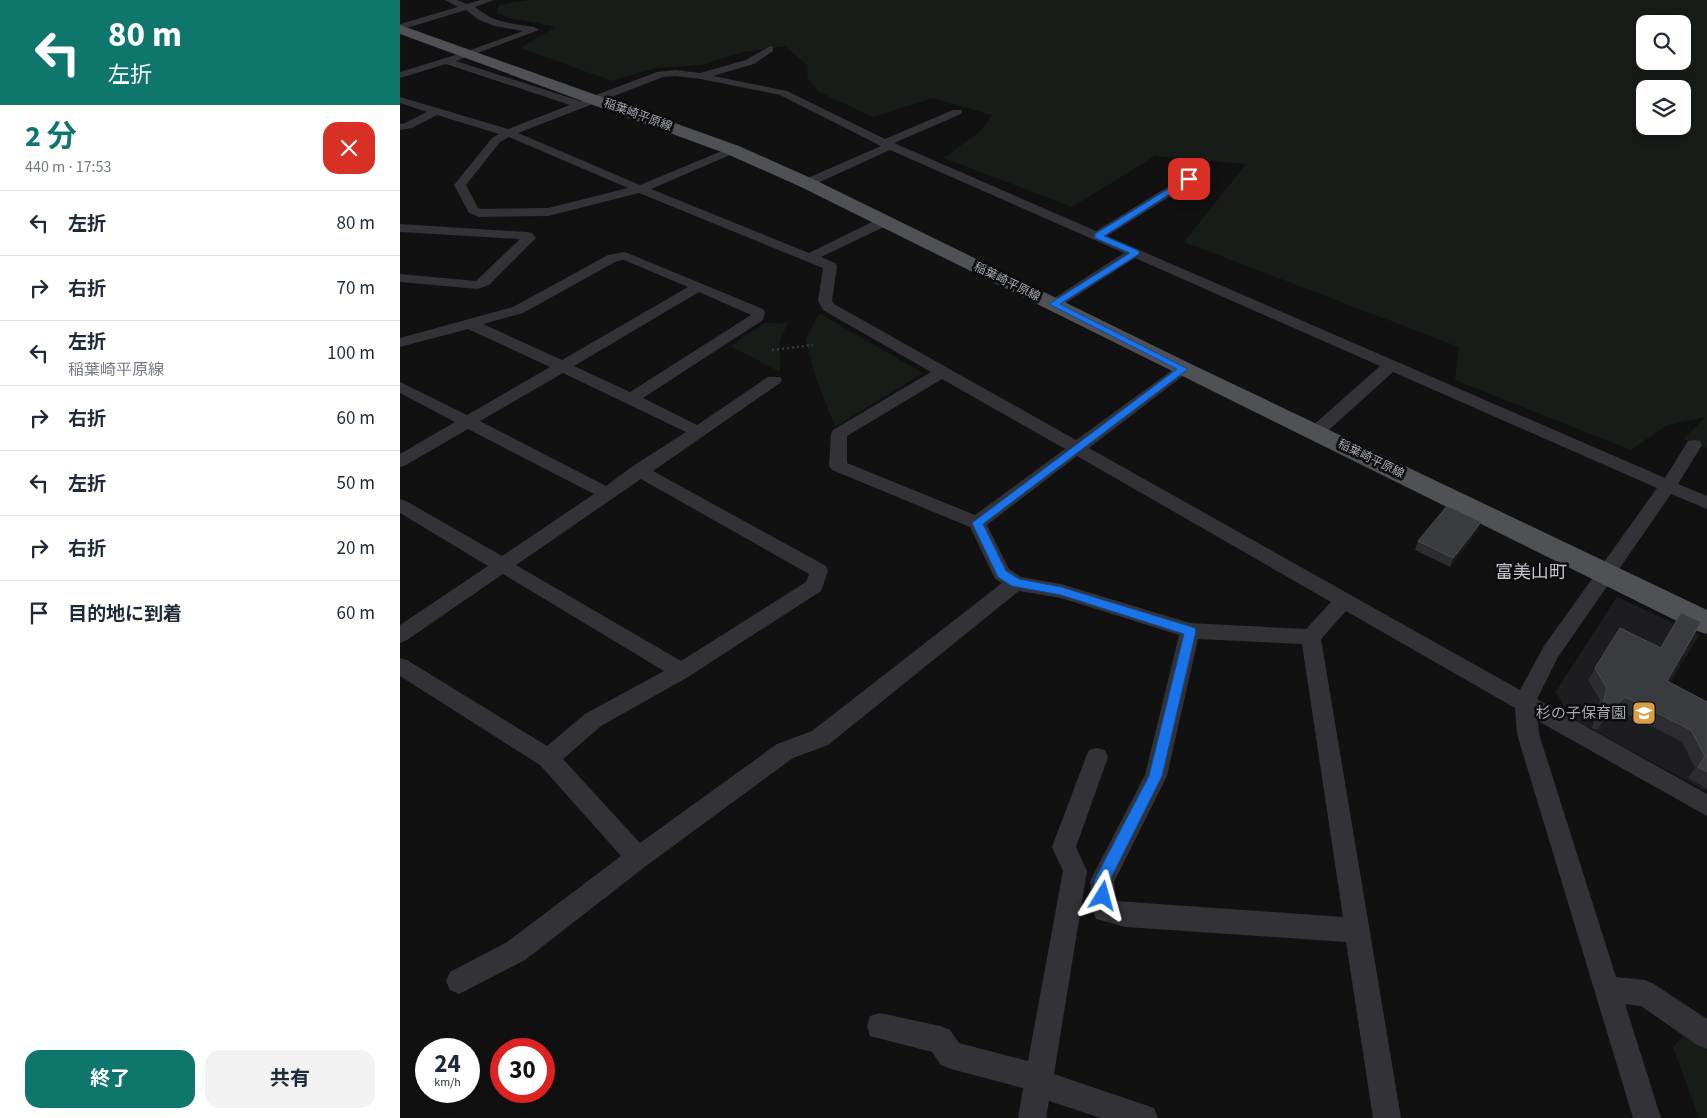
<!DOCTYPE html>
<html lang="ja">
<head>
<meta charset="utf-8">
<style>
	body { margin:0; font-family:"Source Sans 3","Noto Sans JP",sans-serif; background:#f2f2f3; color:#1f2937; height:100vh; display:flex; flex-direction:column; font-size:19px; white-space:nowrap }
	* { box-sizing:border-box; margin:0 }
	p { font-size:16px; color:#747a83 }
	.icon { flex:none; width:28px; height:28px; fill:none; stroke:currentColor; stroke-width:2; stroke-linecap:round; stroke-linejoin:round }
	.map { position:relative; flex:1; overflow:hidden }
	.panel { display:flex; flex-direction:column; background:#fff; width:400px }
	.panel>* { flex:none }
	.top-card { background:#0f766e; color:#fff; overflow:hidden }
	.buttons { position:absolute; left:1236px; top:15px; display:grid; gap:10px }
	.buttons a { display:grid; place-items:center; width:55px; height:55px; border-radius:10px; background:#fff; box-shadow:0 2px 12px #0003; font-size:25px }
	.speed { position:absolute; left:15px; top:1038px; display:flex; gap:10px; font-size:25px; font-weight:700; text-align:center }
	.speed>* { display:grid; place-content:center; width:65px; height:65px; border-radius:50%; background:#fff; box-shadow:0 2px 12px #0003; line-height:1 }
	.speed small { font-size:12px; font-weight:400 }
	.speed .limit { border:8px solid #d22; background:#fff; color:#111 }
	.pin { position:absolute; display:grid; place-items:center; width:42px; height:42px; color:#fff; margin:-21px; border-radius:10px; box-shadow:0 2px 8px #0006 }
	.me { position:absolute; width:55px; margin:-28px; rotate:8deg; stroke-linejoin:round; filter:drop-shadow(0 0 4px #0008) }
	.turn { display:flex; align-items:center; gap:18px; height:105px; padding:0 25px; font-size:22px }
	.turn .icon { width:65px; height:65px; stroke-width:2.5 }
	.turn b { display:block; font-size:35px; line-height:42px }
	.round { display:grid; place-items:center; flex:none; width:52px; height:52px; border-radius:15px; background:#f2f2f3 }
	.headline { display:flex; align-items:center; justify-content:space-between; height:85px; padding:0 25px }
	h1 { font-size:30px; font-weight:700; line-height:38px; color:#0f766e }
	.primary-button { display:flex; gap:10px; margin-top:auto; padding:10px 25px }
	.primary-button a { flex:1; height:58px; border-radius:15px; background:#0f766e; color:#fff; font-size:20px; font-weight:700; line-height:58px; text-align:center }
	.primary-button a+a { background:#f2f2f3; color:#1f2937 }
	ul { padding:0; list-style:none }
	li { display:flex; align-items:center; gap:15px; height:65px; padding:0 25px; border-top:1px solid #e0e1e3 }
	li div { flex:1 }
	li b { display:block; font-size:19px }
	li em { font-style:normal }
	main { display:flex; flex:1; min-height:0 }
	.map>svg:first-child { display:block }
	.built { fill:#1d1d1f }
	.green { fill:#181c18; fill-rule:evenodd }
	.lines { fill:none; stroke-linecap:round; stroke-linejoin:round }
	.path { stroke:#393a3e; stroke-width:2.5; stroke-dasharray:2 3; stroke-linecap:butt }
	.minor { fill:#333337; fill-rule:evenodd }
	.primary { fill:#4f5155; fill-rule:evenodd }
	.wall { fill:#2d2d30 }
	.shaded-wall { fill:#1c1c1e }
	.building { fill:#3a3b3e; stroke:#4a4c50 }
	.route { fill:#1a73e8; stroke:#114b97 }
	.labels { text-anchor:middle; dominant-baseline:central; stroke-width:5; stroke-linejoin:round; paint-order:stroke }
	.far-street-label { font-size:12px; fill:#a4a9b1; stroke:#0c0c0d }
	.poi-label { font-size:15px; fill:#a4a9b1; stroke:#0c0c0d; text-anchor:end }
	.quarter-label { font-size:18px; fill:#c5c7ce; stroke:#0c0c0d }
</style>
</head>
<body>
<main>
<section class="panel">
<div class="top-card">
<div class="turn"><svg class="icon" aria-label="left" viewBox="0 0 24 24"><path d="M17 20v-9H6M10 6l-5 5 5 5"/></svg><div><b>80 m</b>左折</div></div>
</div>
<div class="headline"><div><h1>2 分</h1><p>440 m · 17:53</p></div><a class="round" style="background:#d93025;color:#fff"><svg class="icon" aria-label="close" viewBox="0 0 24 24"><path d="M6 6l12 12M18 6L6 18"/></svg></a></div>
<ul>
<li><svg class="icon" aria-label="left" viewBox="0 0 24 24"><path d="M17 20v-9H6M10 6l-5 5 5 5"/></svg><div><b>左折</b></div><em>80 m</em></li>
<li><svg class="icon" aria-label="right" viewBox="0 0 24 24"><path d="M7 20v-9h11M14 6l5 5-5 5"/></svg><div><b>右折</b></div><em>70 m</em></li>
<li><svg class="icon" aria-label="left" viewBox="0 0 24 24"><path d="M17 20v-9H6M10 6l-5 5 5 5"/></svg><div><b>左折</b><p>稲葉崎平原線</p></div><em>100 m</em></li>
<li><svg class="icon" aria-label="right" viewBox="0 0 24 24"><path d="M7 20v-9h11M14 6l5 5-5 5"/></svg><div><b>右折</b></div><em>60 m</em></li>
<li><svg class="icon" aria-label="left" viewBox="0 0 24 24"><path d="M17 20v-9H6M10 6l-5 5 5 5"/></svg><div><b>左折</b></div><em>50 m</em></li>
<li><svg class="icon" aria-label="right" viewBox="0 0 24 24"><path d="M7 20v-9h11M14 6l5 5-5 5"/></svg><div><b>右折</b></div><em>20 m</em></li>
<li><svg class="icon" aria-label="arrive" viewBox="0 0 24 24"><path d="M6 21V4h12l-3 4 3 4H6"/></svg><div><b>目的地に到着</b></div><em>60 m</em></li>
</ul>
<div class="primary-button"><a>終了</a><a>共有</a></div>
</section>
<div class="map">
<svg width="1307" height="1118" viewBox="0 0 1307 1118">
	<rect width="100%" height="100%" fill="#111112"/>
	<!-- built -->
	<path class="built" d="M1217,597L1299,635L1262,696L1307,721V792L1168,716L1156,691Z"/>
	<!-- green -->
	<path class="green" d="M129,0H1307V448L1283,439L1306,417L1267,425L1231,450L1055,380L1059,347L784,242L846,164L755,156L672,207L544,158L583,129L592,115L533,98L473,117L419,92L407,77L408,66L385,46L344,52L301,65L256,68L212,81L121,48L155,27C133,21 118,22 97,13L99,5ZM1245,24H1282V61H1245ZM1245,89H1282V126H1245Z
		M419,313L523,373L435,427L415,375L406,340Z
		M389,320L380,341V372L331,346L366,322L380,324Z
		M1286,1033L1307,1048V1118H1299L1273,1047Z"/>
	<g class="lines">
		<!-- path -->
		<path class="path" d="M372,350L413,345"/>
		<!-- minor -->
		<path class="minor" d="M45,0H57L67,4L81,0H94L75,7C92,22 112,24 134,27L139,30L56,61L180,101L257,72L275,70L300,73L346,60L370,46L373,47V51L354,64L313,76L387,91L485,139L553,110H561L562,112L561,114L494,143L696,231L785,176H793L795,179L793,182L707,236L1265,478L1288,441L1294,440L1300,441L1302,445L1278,484L1307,496V509L1271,494L1158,657L1137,699L1307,794V816L1138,721L1139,734L1216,977L1245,980L1254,984L1307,1019V1049L1297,1045L1241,1006L1225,1004L1261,1118H1233L1117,734L1115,708L946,611L921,639L1001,1118H973L946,942L726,927L696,919L693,911L690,881L745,775L779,635L661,598L619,591L428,745L393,758L246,866L125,960L59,994L50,990L46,981L50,972L107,942L221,856L140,765L0,676V658L7,660L147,746L185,714L264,671L103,574L7,640L0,643V625L88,566L0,513V499L6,501L102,556L194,494L68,429L6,465L0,467V454L55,422L0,393V382L67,415L150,367L68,329L0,347V338L113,307L208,255L225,252L363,309L365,312L363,320L243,398L297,425L368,377H380L382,380L380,383L253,471L426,566L428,571L421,591L288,677L201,726L163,759L240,843L377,744L412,731L602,583L595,579L570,527L432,470L429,466L431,434L433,430L531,372L423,310L418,301L423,268L239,193L148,216L79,217L69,213L54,185L92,138L99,134L37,115L12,128L0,130V124L5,123L27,112L0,103V97L108,129L170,105L46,64L0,78V72L65,52L123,31L95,26L79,20L66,10L0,30V24L58,7ZM275,76L301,79L380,95L481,146L403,180L401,183L403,186H411L490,150L724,253L648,302L646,305L648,308H658L735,258L980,366L909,429L907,433L909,437L915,438L921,437L993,372L1257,488L1144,646L1120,690L689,448L788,372L791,369L788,366H778L676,440L434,304L432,301L437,266L435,263L421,257L488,225L489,222L488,219H478L409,253L251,189L337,152L339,150L337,148H329L240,185L118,133L263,77ZM109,137L228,188L148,208L81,209L78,208L66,185L100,142ZM224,260L288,287L162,360L83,324L123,313L217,261ZM299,292L351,315L230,392L174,366ZM163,373L286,432L233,466L206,486L80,421ZM542,379L665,449L575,515L447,463V436ZM677,456L931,602L906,629L790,623L661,584L621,577L609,569L587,525ZM241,479L409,574L406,582L281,661L116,565ZM798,639L902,644L943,917L716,901L714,882L767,776Z
			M0,224L127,232L132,233L136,238L89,285L78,289L0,282V274L76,281L120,239L0,232Z
			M697,748L705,750L708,757L676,847L687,871L654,1074L754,1108L758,1118H701L649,1101L646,1118H618L623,1088L551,1069L541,1065L532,1052L470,1036L467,1026L470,1016L480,1013L540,1026L550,1030L559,1043L628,1061L663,871L652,847L686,757L689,750Z"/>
		<!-- primary -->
		<path class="primary" d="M0,25L339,146L413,179L791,364L1307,610V634L1297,631L401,187L327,154L0,34Z"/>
	</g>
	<!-- wall -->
	<path class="wall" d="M1077,531L1050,567L1015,550L1018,541Z
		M1281,613L1267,681L1307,702V789L1288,778L1295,768L1282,742L1217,709L1197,730L1192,728L1200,700L1188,680L1220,628L1260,648Z"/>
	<!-- shaded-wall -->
	<path class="shaded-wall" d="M1081,522L1077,531L1050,567L1053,558Z
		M1225,697L1217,709L1197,730L1205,718Z"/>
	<!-- building -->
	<path class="building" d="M1047,506L1081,522L1053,558L1018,541Z
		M1281,613L1301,622L1267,681L1307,702V772L1298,767L1305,756L1291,730L1225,697L1205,718L1200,716L1207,688L1195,668L1220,628L1261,648Z"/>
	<!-- route -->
	<path class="route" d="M786,178L793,179L704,236L739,251V254L660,304L788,369L583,524L606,571L619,579L661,587L795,628L796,631L762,776L709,882L711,896L708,901L703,903L698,901L694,881L749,776L784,634L661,595L612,586L598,577L572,523L777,369L649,304L730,253L695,238V234Z"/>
	<!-- icons -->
	<defs>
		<g id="school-square" transform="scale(1.25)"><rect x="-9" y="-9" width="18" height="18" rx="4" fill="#d99e43" stroke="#0c0c0d"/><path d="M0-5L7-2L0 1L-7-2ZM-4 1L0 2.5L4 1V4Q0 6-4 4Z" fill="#fff"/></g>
	</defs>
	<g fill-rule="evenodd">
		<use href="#school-square" x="1244" y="713"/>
	</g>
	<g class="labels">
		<!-- far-street labels -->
		<g class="far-street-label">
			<text transform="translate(238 115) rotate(20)">稲葉崎平原線</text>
			<text transform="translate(607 282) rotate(26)">稲葉崎平原線</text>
			<text transform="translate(971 459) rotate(26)">稲葉崎平原線</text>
		</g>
		<!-- poi labels -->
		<g class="poi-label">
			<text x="1226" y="713">杉の子保育園</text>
		</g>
		<!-- quarter labels -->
		<g class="quarter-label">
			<text x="1131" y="572">富美山町</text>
		</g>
	</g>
</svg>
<div class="buttons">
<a><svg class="icon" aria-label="search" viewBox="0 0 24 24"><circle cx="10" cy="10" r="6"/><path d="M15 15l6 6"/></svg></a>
<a><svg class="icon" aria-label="layers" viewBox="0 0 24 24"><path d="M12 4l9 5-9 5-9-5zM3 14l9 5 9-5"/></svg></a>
</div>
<div class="speed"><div>24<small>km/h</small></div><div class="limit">30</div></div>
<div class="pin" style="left:789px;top:179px;background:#d93025"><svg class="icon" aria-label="arrive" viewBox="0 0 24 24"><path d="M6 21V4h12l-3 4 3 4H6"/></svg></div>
<svg class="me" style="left:703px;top:896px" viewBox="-20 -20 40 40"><path d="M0-17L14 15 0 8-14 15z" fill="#1a73e8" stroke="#fff" stroke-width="4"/></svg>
</div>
</main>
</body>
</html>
